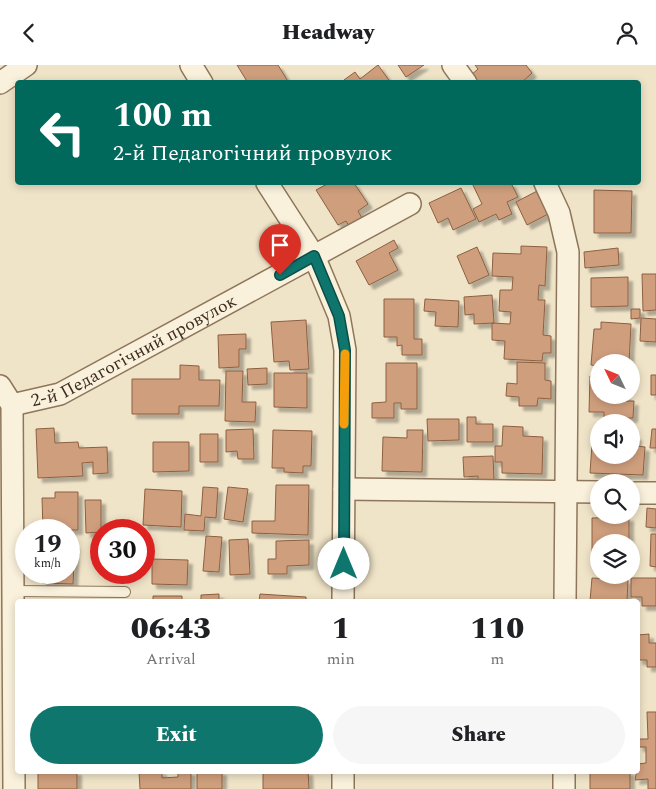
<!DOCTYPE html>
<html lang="en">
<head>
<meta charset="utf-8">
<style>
	body { margin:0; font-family:Spectral,serif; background:#f6f6f6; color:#202124; height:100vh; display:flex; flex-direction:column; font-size:19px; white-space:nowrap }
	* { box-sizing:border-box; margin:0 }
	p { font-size:16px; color:#757577 }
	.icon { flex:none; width:28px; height:28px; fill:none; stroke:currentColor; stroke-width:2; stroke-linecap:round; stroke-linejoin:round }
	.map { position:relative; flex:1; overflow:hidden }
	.drawer { position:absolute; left:15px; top:534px; width:625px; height:175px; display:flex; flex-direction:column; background:#fff; border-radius:5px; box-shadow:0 2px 8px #0003 }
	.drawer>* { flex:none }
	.hud { position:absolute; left:15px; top:15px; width:626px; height:105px; border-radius:5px; box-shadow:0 2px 8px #0003; background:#00695c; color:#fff; overflow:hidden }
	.needle { width:32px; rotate:313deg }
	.tools { position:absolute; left:590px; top:289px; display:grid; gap:10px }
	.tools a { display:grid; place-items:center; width:50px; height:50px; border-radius:50%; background:#fff; box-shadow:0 2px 8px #0003; font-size:25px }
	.speed { position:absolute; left:15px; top:454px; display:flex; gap:10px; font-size:25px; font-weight:700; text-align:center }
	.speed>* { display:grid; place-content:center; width:65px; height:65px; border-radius:50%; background:#fff; box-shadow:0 2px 8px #0003; line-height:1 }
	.speed small { font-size:12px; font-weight:400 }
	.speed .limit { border:8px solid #d22; background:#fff; color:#111 }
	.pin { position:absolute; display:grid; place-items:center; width:42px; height:42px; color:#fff; margin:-51px -21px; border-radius:50% 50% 50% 0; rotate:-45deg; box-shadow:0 0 5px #0007 }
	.pin .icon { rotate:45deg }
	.me { position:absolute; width:55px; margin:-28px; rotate:0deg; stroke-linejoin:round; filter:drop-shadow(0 0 4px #0008) }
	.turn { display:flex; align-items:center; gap:18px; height:105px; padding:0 15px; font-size:22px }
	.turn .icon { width:65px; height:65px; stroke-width:2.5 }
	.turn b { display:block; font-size:35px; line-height:42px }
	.eta { display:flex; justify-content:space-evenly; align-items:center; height:85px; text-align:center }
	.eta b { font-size:30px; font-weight:800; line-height:35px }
	.cta { display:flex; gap:10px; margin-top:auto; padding:10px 15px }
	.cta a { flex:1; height:58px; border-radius:30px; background:#0f766e; color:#fff; font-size:20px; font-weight:800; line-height:58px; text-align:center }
	.cta a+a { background:#f6f6f6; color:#202124 }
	header { display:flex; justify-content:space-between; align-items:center; height:65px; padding:0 15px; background:#fff; font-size:22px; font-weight:800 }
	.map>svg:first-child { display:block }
	.building { fill:#cf9f7d; stroke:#8d5f41; filter:url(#shadow) }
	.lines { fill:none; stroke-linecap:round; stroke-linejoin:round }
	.lane-casing { stroke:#8d765c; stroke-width:12 }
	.street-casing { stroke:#8d765c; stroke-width:24 }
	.lane { stroke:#faf1dc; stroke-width:10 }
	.street { stroke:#faf1dc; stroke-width:21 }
	.route-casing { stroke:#0a4d48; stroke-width:12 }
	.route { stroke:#0f766e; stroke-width:9 }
	.slow { stroke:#f59e0b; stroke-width:9 }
	.labels { text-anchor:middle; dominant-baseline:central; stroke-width:4.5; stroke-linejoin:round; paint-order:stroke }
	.street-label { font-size:18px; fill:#3d2e20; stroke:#f7eed8 }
</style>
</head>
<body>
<header><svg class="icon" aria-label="back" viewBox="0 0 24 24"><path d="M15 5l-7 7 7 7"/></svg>Headway<svg class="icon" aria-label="person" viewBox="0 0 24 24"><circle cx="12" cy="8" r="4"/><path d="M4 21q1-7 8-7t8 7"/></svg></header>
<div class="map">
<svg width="656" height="724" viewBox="0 0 656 724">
	<defs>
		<filter id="shadow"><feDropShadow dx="4.5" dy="4.5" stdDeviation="1" flood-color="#0004"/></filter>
	</defs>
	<rect width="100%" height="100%" fill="#f0e4c8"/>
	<!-- building -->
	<path class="building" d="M237,0H278L289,18H248Z
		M378,0L391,18H346L344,15L355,7L360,14Z
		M398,0H424L406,12Z
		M475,0H526L532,8L521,18H477L471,10L478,4Z
		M329,118H354L368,139L358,146L362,153L349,161L346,156L338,160L316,125Z
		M472,118H511L518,132L507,137L512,149L499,155L496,149L479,157L473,144L482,139Z
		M461,123L476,154L453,165L448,153L438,158L429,138Z
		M539,125L550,148L527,160L516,137Z
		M594,125L632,126L631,168H594Z
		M394,175L398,183L389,188L398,205L369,220L356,196Z
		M521,181L547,182L545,221L539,220L538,235H545L543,270L551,271V288H543L542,296L504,294L505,276L492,275V258L510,259L511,247L499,246L500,225H512L513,212L492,211L493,188L521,189Z
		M477,182L489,210L469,219L457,191Z
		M618,183L619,200L585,203L584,187Z
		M642,209H656V245L643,246Z
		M628,212V241L591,242V213Z
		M492,230L494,258L474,259V249L465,250L464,232Z
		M384,234H414V274H422V290H402V280L397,281V272H384Z
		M425,234L459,236L458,262L435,261L436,247L424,246Z
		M631,244H640V253L631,254Z
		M641,253L656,254V277L640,276Z
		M306,255L309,304L290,305L289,296L274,297L271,257Z
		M601,257L631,259L629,298H599V301L591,300L594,264H601Z
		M246,269V284H239V302L219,303L218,270Z
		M517,297L545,298V315L551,316V334L538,333L537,341H519V332L506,331L507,318L517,319Z
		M386,298H417V344H401V338H394V353H372V338L386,337Z
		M180,300L199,301V315H220L219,341H179V349H132V314H180Z
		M267,303V319L248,320L247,304Z
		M226,306H243L242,337H256L255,357L225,356Z
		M274,308H307V343L274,342Z
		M651,310H656V330H651Z
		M590,311H599V330H626V336H634L633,353H604V347H589Z
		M467,352H476V359H493V377H467Z
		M427,354H459V375L428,376Z
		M503,361L523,362V371L543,372L542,409L502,408V397H495V381H502Z
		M54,363L55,378L78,377L79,383L107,382L108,408L93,409V397L82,398L83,411L38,413L36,364Z
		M253,364L254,394H238L237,386L226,387V365Z
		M652,364H656V383H650Z
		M273,365L312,366L311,401H303V408L284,407V403H272Z
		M407,365H423L422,407L382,406L383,372L407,373Z
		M200,369H218V397H200Z
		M631,371H637L636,381L645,382L643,410L590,408L592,379H599V390H631Z
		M153,377H189V406L153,407Z
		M493,391L494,416H478V411L464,412L463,392Z
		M276,420H309L308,470L252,468V456H275Z
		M203,422L218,423L216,453L205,452L204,466L184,465L185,449L201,451Z
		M228,422L248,424L243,457L224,454Z
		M145,424L182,426L181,462L143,460Z
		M55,427H78V465H43L42,433H55Z
		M85,435H101V467L86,468Z
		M647,443L656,444V463L646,462Z
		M629,452V478H599V490H592V453Z
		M651,469H656V502L650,501Z
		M206,471L222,472L219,507L203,506Z
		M248,474L250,509L230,510L229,475Z
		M309,475V500L287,501V509H268V494H276V476Z
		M69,480H75L73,519L42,518V508H69Z
		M152,494L188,495L187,520L152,519Z
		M592,513L628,515L627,536H590Z
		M631,513H656V541H642V532H631Z
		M219,529V536H201V530Z
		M260,529L306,532V536H259Z
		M153,531H182V536H153Z
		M649,569V578H656V602H647V595H638V570Z
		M647,647H656V724H648V714L635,715L638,699L646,698V682H639L638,674H648Z
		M38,706H77V724H38Z
		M139,706H162V713L178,712V706H191V724H140Z
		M197,706H222V724H197Z
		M263,706H308L309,724H263Z
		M590,706H630V724H590Z"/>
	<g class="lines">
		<!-- lane casing -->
		<g class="lane-casing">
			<path id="lane" d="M13,526L125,527"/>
		</g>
		<!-- street casing -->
		<g class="street-casing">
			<g id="street">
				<path d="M191,0L202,18"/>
				<path d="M453,0L466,18"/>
				<path d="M0,18L26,0"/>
				<path d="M267,118L314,191L339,251L345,285L343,536"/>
				<path d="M545,118L559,148L568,187L565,536"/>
				<path d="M0,321L12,340L14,724"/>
				<path id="s1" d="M12,340L60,329L410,139"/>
				<path d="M344,424L599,427"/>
				<path d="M631,428H656"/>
				<path d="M343,724V706"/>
				<path d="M564,724V706"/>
			</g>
		</g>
		<!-- lane -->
		<use href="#lane" class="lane"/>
		<!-- street -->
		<use href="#street" class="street"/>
	</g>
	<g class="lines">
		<!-- route casing -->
		<g class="route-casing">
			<path id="route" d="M280,210L314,191L339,251L345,285L344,499"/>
		</g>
		<!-- route -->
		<use href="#route" class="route"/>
		<!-- slow -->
		<path class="slow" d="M344,359L345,289"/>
	</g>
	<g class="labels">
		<!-- street labels -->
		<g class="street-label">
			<text stroke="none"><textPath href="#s1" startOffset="134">2-й Педагогічний провулок</textPath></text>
		</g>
	</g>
</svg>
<div class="tools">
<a><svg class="needle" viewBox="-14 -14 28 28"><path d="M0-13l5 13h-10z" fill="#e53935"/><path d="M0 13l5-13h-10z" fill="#757577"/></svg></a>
<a><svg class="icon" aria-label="sound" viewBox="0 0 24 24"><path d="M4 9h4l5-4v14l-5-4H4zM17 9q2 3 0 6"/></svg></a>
<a><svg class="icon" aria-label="search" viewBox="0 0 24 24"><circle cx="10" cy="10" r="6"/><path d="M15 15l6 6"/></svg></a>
<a><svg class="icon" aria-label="layers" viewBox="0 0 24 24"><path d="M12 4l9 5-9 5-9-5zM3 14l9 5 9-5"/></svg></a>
</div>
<div class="speed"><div>19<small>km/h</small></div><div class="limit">30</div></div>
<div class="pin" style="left:280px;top:210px;background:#d93025"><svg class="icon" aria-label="arrive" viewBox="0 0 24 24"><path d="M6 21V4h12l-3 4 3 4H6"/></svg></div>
<svg class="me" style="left:344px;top:499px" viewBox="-20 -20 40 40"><circle r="19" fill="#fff"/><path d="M0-13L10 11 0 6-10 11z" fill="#0f766e"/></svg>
<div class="hud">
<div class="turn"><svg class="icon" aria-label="left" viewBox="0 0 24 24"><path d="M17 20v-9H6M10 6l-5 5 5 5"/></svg><div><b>100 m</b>2-й Педагогічний провулок</div></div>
</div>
<section class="drawer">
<div class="eta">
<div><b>06:43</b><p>Arrival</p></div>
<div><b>1</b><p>min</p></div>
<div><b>110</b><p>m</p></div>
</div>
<div class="cta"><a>Exit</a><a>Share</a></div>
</section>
</div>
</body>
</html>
